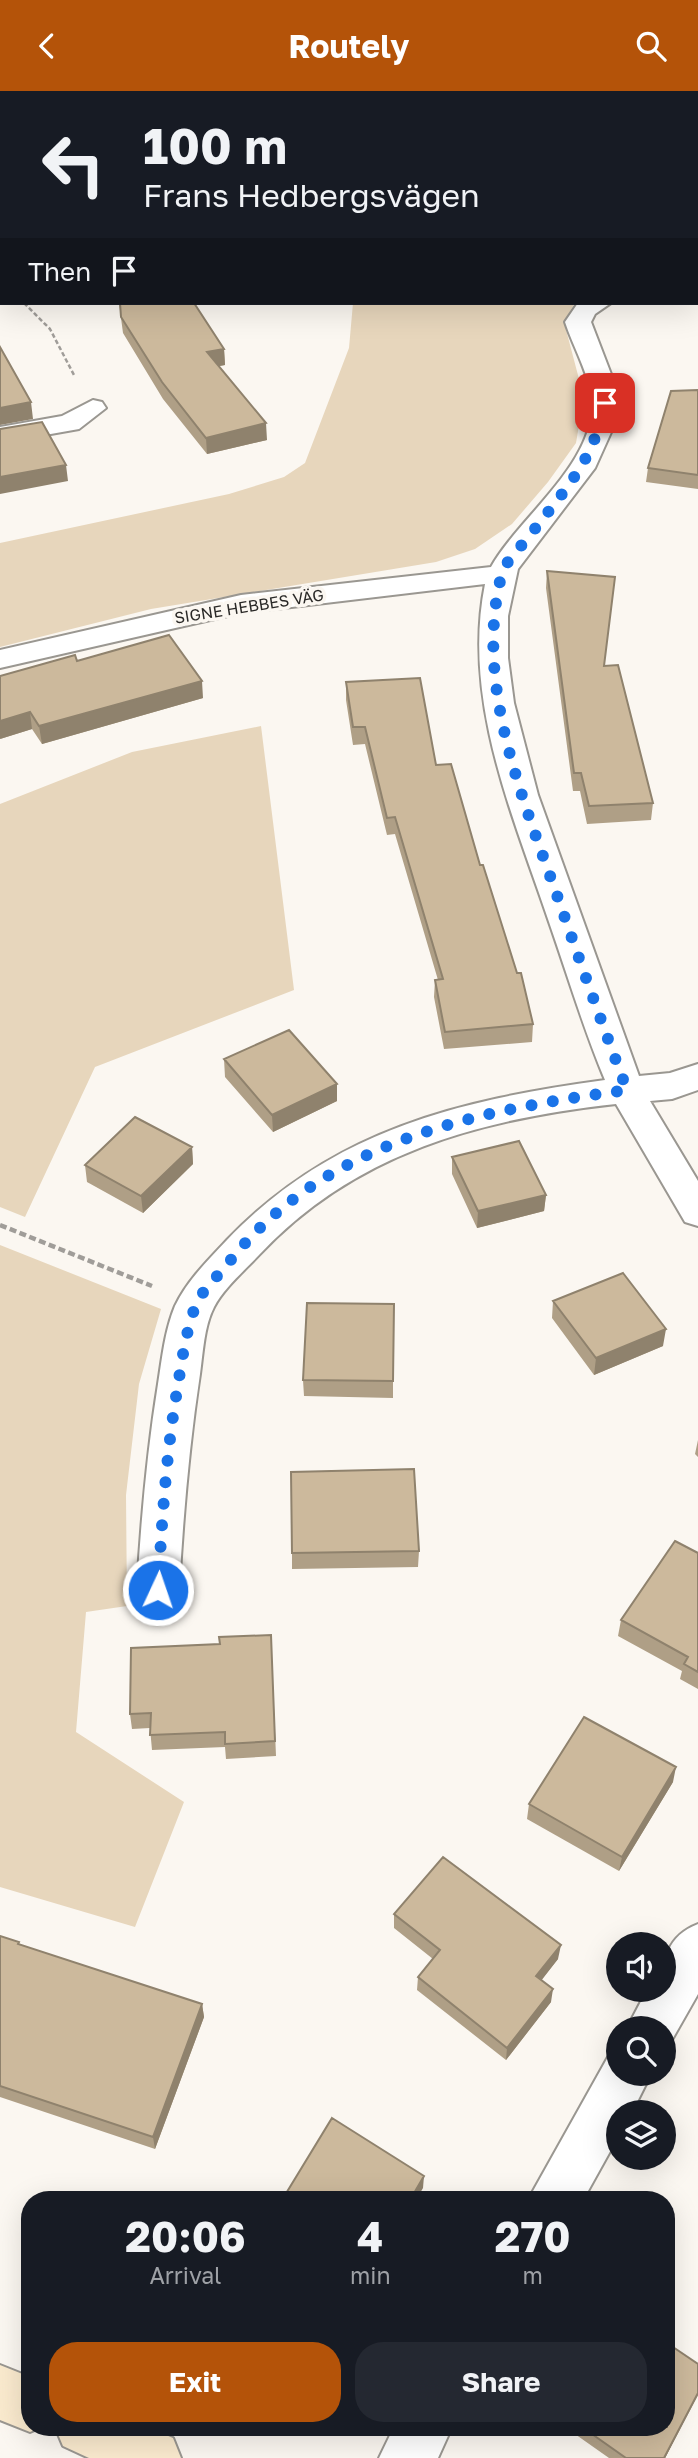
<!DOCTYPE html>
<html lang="en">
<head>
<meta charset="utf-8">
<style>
	body { margin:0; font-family:"Golos Text",sans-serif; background:#242831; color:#f1f3f6; height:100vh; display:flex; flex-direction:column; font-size:26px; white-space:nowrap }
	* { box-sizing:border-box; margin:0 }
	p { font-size:23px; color:#9ea1a6 }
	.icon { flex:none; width:38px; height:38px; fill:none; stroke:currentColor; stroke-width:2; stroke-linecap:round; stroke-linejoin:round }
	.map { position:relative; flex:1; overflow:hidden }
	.panel { position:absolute; left:21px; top:2100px; width:654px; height:245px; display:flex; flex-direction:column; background:#171b24; border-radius:28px; box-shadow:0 7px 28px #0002 }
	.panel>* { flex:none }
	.hud { position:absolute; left:0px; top:0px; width:698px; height:214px; box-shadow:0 7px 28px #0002; background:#171b24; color:#f1f3f6; overflow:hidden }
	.fabs { position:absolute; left:606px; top:1841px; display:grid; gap:14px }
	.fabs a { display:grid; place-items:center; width:70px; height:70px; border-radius:50%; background:#171b24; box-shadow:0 7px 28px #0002; font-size:35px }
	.pin { position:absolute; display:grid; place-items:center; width:60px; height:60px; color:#fff; margin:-30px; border-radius:14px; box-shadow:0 4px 10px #0006 }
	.me { position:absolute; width:77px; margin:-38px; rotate:3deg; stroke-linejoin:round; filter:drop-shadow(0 0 5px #0008) }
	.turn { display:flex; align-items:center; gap:24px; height:147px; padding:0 28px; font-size:32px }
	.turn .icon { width:91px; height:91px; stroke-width:2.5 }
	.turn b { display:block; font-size:49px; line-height:60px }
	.then { display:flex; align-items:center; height:66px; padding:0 28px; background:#0003; gap:14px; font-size:26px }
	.eta { display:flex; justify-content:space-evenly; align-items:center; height:119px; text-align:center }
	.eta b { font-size:42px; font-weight:700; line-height:49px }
	.primary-button { display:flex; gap:14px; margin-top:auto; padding:14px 28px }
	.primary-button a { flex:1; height:80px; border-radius:28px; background:#b45309; color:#fff; font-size:28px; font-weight:700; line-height:80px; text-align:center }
	.primary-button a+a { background:#242831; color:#f1f3f6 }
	header { display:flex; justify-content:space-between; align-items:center; height:91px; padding:0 28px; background:#b45309; color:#fff; font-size:32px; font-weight:700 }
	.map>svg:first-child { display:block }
	.green { fill:#e7d6bc }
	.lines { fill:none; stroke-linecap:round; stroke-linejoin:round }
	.street-casing { stroke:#9a9791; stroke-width:4 }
	.secondary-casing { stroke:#9a9791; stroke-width:4 }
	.path-far1 { stroke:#a09d99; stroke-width:2.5; stroke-dasharray:4.5 2.5; stroke-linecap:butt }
	.path { stroke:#a09d99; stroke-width:4.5; stroke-dasharray:7 3.5; stroke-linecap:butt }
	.street { fill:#fff; fill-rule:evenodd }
	.secondary { fill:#faeace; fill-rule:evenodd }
	.wall { fill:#af9f86 }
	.shaded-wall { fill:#8f826d }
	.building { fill:#ccb99c; stroke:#8f826d; stroke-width:2 }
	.route { stroke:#1a73e8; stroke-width:12; stroke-dasharray:0 21.6 }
	.labels { text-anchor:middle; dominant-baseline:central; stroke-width:7; stroke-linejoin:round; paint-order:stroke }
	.far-street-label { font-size:16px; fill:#2a2927; stroke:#fbf7f1 }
</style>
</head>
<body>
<header><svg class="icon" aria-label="back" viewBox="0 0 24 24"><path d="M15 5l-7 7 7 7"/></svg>Routely<svg class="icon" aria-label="search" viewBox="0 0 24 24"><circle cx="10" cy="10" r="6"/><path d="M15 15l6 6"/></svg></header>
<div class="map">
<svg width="698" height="2367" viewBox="0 0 698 2367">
	<rect width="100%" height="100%" fill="#fbf7f1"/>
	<!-- green -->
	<path class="green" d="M0,0H413L415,2H2L0,83Z
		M353,212H575L564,231L579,288L582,316L576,352L548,391L512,433L475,458L436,471L151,518L0,556V452L229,403L284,386L305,372L349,257Z
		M261,635L294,899L95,976L25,1126L0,1116V713L132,661Z
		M0,1154L161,1218L139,1293L126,1404L127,1515L86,1521L76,1641L184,1711L135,1836L0,1796Z"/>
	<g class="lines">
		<!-- street casing -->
		<g class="street-casing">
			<path id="street" d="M696,115H698V129H696Z
				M0,149H2V163H0Z
				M696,171H698V185H696Z
				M578,212H611L595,223L591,231L614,291L618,311L617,328L595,377L518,478L508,525V567L514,612L538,704L639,985L670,982L698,973V999L672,1008L650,1010L698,1090V1135L685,1131L616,1013C480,1028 354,1062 259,1164C244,1180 224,1197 214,1216C204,1235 203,1262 200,1283C189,1355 183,1427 179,1499L173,1512L158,1517L143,1512L137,1499C141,1430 147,1361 158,1293C162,1267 165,1239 175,1215C187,1190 208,1169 227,1149C332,1039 459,1009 605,989C583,937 567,882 548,828C512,722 462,608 485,493L241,522L0,577V559L241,504L491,476C520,424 602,368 591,302C586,277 573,255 565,231Z
				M93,309L102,311L106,317L79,338L0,352V336L62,325Z
				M698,1833V1903L669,1954L663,1956V1937H627L647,1899H663C663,1868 667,1845 698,1833Z
				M618,1962V1983H651L632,2021H618V2046L583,2109H528L608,1966Z
				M394,2336H452L438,2367H379Z"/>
		</g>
		<!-- secondary casing -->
		<g class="secondary-casing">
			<path id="secondary" d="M0,2274L30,2286V2336H42L30,2341L0,2329Z
				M55,2336H147L173,2347L181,2367H89L63,2355Z"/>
		</g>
		<!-- path-far1 -->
		<path class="path-far1" d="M24,212L50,238L75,286"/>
		<!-- path -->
		<path class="path" d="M0,1134L152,1195"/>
		<!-- street -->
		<use href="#street" class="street"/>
		<!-- secondary -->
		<use href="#secondary" class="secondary"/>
	</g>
	<!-- wall -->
	<path class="wall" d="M508,0H698V31H696V2H511Z
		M119,212H194L224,258L225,274L219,275L267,349L207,363L163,308L123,242Z
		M698,299V398L646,391L648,377Z
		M547,480L604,575L653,712L651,729L587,733L580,700H573L546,497Z
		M77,570L203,607L42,653L32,638L0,648Z
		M346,591L436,674L480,774L533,933L532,951L444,958L434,906L435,889H438L395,743L387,744L365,653L353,654L346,609Z
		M224,968L337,1010L273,1041L225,986Z
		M192,1056L193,1073L143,1122L87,1091L85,1074Z
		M452,1066L546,1104L544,1120L477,1137L452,1083Z
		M553,1210L663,1255L594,1284L552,1227Z
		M303,1289L393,1290V1307L304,1305Z
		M698,1349V1366L695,1363Z
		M419,1460L418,1476L292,1478V1462Z
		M698,1462V1598L680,1588L682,1580L618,1545L621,1529Z
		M271,1544L276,1665L226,1668L225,1656L152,1659L150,1637L132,1638L130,1623L220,1553Z
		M673,1691L619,1780L527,1728L529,1713Z
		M394,1823L558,1868L541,1889L551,1911L506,1969L417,1899L418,1886L433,1868L394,1837Z
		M0,1845L20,1854L202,1913L204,1926L155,2058L0,2006Z
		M698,2273V2304L665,2367H609L565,2336H667Z"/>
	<!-- shaded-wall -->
	<path class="shaded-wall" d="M698,16V23L696,31V17Z
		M698,48V63H696V49Z
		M224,258L225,274L208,277L207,261Z
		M31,311L33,328L0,334V317Z
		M266,332L267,349L207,363L206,347Z
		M66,374L68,390L0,403V386Z
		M202,590L203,607L42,653L39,635Z
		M30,621L32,638L0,648V630Z
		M337,993V1010L273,1041L272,1024Z
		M192,1056L193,1073L143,1122L141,1105Z
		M546,1104L544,1120L477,1137L478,1120Z
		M666,1238L663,1255L594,1284L596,1267Z
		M676,1676L673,1691L619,1780L622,1766Z
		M561,1854L558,1868L534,1899L536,1885Z
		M553,1898L551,1911L506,1969L507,1957Z
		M202,1913L204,1926L155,2058L153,2046Z
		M424,2085L423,2097L416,2109H410Z
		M698,2302L665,2367H664Z"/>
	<!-- building -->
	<path class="building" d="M534,0H698V16L696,17V2H537Z
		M696,34L698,35V48L696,49Z
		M120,212H194L224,258L207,261L266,332L206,347L162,291L121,226Z
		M0,256L31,311L0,317Z
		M698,299V384L648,377L671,300Z
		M42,331L66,374L0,386V338Z
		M547,480L615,486L604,575L618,574L653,712L589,715L581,682H574Z
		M169,544L202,590L39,635L30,621L0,630V585L75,564L77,570Z
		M420,587L436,674L451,673L480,774H483L517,882H521L533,933L445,941L435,889L443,888L395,726L387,727L365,636H353L346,591Z
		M289,939L337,993L272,1024L224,968Z
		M135,1026L192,1056L141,1105L85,1074Z
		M519,1050L546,1104L478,1120L452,1066Z
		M623,1182L666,1238L596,1267L553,1210Z
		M307,1212L394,1213L393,1290L303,1289Z
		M414,1378L419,1460L292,1462L291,1381Z
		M675,1450L698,1462V1581L684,1573L688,1566L621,1529Z
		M271,1544L275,1650L225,1653V1641L150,1644L151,1622L130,1623L131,1557L220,1553L219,1546Z
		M584,1626L676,1676L622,1766L529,1713Z
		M443,1766L561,1854L536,1885L553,1898L507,1957L418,1886L440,1859L394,1823Z
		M0,1845L19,1851L18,1853L202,1913L153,2046L0,1995Z
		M332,2027L424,2085L410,2109H282Z
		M667,2252L698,2273V2302L664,2367H626L582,2336H667Z"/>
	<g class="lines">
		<!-- route -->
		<path class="route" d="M158,1499C162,1430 166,1362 178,1294C182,1268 186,1241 195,1216C201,1200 219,1184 230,1170C327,1048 481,1019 627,999C603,936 581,873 559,810C524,710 474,594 501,486C504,471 521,456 531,443C566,397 593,371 605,312"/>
	</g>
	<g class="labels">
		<!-- far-street labels -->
		<g class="far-street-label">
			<text transform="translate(249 515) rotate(-9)">SIGNE HEBBES VÄG</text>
		</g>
	</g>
</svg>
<div class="fabs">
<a><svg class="icon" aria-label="sound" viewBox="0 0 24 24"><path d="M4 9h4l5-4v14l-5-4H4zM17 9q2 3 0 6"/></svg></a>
<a><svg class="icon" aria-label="search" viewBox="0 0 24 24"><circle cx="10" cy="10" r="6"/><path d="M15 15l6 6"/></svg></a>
<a><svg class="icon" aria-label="layers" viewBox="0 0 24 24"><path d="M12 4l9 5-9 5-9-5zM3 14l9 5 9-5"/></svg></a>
</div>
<div class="pin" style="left:605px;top:312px;background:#d93025"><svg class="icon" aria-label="arrive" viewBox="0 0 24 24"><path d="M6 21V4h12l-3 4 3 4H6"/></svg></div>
<svg class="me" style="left:158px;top:1499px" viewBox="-20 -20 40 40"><circle r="17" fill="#1a73e8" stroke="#fff" stroke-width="3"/><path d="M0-11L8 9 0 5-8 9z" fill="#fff"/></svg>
<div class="hud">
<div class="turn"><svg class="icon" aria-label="left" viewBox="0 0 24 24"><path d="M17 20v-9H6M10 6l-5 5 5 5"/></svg><div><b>100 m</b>Frans Hedbergsvägen</div></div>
<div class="then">Then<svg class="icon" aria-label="arrive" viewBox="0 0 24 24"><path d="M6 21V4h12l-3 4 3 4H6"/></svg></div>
</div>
<section class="panel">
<div class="eta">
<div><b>20:06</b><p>Arrival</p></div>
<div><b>4</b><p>min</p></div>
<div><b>270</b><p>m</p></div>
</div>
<div class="primary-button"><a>Exit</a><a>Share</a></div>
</section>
</div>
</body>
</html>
